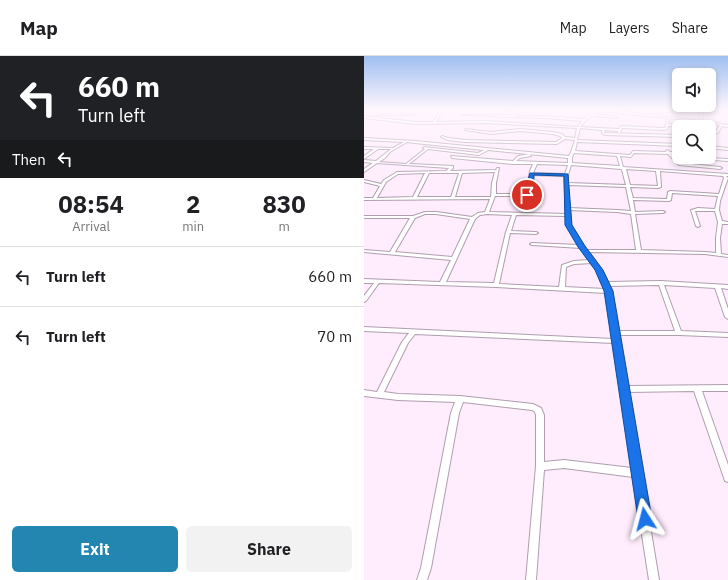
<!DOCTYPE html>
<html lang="en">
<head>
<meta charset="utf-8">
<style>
	body { margin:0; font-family:"IBM Plex Sans",sans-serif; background:#f2f2f2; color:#202124; height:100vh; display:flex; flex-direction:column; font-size:15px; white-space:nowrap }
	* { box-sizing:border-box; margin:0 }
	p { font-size:13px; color:#757577 }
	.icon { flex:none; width:22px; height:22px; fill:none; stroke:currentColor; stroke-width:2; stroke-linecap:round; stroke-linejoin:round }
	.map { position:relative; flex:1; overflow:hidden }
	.sheet { display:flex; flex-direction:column; background:#fff; width:364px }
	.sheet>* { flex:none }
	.guide { background:#202124; color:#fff; overflow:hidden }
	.buttons { position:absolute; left:308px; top:12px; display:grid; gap:8px }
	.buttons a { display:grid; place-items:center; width:44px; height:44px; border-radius:6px; background:#fff; box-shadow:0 2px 6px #0003; font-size:20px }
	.pin { position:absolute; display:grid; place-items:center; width:34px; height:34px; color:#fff; margin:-17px; border:2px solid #fff; border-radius:50%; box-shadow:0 1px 4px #0007 }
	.me { position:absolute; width:44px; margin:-22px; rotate:351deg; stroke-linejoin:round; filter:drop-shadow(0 0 3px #0008) }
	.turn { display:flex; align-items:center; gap:14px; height:84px; padding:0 12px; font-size:18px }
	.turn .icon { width:52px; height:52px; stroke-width:2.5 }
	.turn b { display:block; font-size:28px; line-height:34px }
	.then { display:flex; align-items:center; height:38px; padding:0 12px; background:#0003; gap:8px; font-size:15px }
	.eta { display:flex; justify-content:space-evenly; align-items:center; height:68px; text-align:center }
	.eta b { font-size:24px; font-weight:800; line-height:28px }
	.primary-button { display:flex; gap:8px; margin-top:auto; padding:8px 12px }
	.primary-button a { flex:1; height:46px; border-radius:6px; background:#2286b0; color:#fff; font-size:16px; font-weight:800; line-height:46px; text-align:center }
	.primary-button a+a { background:#f2f2f2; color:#202124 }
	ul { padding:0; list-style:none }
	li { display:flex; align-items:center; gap:12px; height:60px; padding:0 12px; border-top:1px solid #e0e0e0 }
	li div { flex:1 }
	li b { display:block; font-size:15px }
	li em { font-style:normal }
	header { display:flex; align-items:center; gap:24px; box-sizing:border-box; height:56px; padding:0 20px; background:#fff; border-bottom:1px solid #e0e0e0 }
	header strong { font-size:19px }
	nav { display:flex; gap:22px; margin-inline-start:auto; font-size:14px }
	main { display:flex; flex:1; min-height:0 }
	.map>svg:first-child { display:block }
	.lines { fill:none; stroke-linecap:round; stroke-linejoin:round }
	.street-casing { stroke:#af9eae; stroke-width:2 }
	.street { fill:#fff; fill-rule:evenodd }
	.route { fill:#1a73e8; stroke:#114b97 }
</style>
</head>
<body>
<header>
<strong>Map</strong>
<nav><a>Map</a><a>Layers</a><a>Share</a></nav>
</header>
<main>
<section class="sheet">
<div class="guide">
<div class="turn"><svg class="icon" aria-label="left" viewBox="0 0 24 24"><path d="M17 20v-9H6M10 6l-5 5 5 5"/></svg><div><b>660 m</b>Turn left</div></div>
<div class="then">Then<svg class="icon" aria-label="left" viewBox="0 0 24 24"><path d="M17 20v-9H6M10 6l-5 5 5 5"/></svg></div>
</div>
<div class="eta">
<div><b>08:54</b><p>Arrival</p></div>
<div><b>2</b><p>min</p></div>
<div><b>830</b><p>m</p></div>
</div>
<ul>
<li><svg class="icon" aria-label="left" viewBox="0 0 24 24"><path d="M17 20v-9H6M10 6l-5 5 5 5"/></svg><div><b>Turn left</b></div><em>660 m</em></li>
<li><svg class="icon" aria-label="left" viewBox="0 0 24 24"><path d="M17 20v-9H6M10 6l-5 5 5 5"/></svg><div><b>Turn left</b></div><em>70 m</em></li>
</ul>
<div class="primary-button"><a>Exit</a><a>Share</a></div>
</section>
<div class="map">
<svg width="364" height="524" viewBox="0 0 364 524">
	<rect width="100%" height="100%" fill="#ffecfd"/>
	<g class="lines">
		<!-- street casing -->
		<g class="street-casing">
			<path id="street" d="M11,53H55L54,54Z
				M77,53H79L72,66L122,65L214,71L218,65L182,62L98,59H148L154,55L127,53H157V54L151,60H182L219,63L233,53H236L288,59L290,55H305L306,56L291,57L290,59L336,65L337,54L335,53H339L338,65L364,69V71L358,70L354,77L345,78V76L352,75L356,69L306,62L304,68L322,71L304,70L303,73L300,74L258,72L256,77H254V75L241,74L240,77L315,79V81L241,79L238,77V74L216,72L213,84L315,88V90L213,86L211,95L266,99L269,95L302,96V95L303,94L306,96H315V98H307L317,107L356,111L358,112L356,113L315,109L304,98L270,97L267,101L256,100L259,111L364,118V120H362L364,122L356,145L355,154L358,165L364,166V168H358L356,182L357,198L364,199V201L341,198L225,196L238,214L244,226L297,225L364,229V233L357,232L364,253V263L361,261L351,232L300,229L317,275L364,277V281L315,279H255L263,330L364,329V335H338L364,409V426L361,425L360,422L330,335L264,336L295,524H285L269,421L200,412L180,414L172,524H162L172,410V359L171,356L168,354L99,346L95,357L67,512L63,524H53L57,512L87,357L91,346L34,344L0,340V334L13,336L38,286L45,277L0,275V271L249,283L242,237L132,231L15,227L2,245L0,246V240L10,227H0V223L76,226L87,204L0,196V194L26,196L46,162H0V160H49L61,156H72L108,161L114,157L121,156L126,143L0,144V142H9L16,130L0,126V124L17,128L20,124L33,116L82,115L85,112L13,107L0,116V113L9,107L0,106V104L12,105L27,93H14L0,103V100L10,93H0V91L29,92L40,86L0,84V82L51,85L205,100L207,96L211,84L201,83L193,88L101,86L84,84L77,81L78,80L84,82L101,84L192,86L198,82L196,80L189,78L156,75L127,78L101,74L102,73L127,76L156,73L189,76L198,78L201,81L211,82L213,72L122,67L51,68L0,62V60L51,66H69ZM234,55L304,62L301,72H300L257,70L255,73L216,71L221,65L227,60L253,62L254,61L229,58ZM43,86L51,87L120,94L114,97L60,91L59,92L61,93L42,108L15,106L21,102L26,96ZM64,93L115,99L124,94L204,102V107L152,105L156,102L167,100L166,98L154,100L149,105L87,100L88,102L149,108H169L166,115L162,138H132V127L135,112H133L132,114L86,115L89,112V110L45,108ZM210,97L253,100L256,110L208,107V101ZM173,108L204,109L201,118L169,117ZM207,109L257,113L258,114L262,129L204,127V119ZM262,113L292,115L294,130L266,129ZM296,115L359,120L360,122L355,138L306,135L304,136L303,143L269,142L266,131L294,132L297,131ZM131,116L128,127L127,141H91L98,117ZM61,117L49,141L13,142L22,126L34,118ZM65,117H95L87,141H53ZM169,119L200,120L202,158L125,156L131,140H164L167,131ZM204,129L262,131L267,155L253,154L205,152ZM308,137L354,140L351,153L334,152L327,154L332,170L334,171L336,170L331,155H351L354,166L352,182V197L341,196L277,194L271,158L299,157L301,156L299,155L271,156L269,144L305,145L307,144ZM205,154L253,156L267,158L272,194H222L207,169ZM61,158H72L106,163L88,201L31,196L51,162ZM123,158L148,159L142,176L130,227L82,226L111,163L116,159ZM152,159L202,160L203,169L215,189L168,187L166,188L168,189L217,192L225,204L210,205L198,209L195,231L135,228L146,177L172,178L174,177L172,176L147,175ZM228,207L233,214L241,233L201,231L202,211L210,208ZM295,229L311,275H254L248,235L245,230ZM51,278L250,287L268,412L200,404L180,406V359L177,352L169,348L96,340L34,338L20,336L44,287Z
				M340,53H348L347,54Z
				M15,58H51L52,59H14Z
				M345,90L364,92V94L345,92Z
				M321,101L364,103V105L323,102Z"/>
		</g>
		<!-- street -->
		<use href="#street" class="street"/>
	</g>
	<!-- sky -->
	<linearGradient id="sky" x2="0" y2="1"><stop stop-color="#a0bff0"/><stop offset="0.42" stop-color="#fff6fe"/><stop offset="1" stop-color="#fff6fe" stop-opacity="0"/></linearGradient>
	<rect width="364" height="127" fill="url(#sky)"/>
	<!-- route -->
	<path class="route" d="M166,117L204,118L208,169L221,190L239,214L249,235L288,463L286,468L281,470L276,468L274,463L240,235L231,214L214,191L201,169L200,120L170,119C170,126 169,137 163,141L160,139Z"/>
</svg>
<div class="buttons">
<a><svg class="icon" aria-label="sound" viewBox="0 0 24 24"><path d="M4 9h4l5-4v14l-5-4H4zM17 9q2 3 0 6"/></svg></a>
<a><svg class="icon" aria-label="search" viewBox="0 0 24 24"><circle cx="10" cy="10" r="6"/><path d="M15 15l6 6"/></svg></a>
</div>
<div class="pin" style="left:163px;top:139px;background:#d93025"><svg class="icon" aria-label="arrive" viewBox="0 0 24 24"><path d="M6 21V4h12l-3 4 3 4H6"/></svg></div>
<svg class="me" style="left:281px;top:463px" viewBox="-20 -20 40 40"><path d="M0-17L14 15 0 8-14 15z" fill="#1a73e8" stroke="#fff" stroke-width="4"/></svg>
</div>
</main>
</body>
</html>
